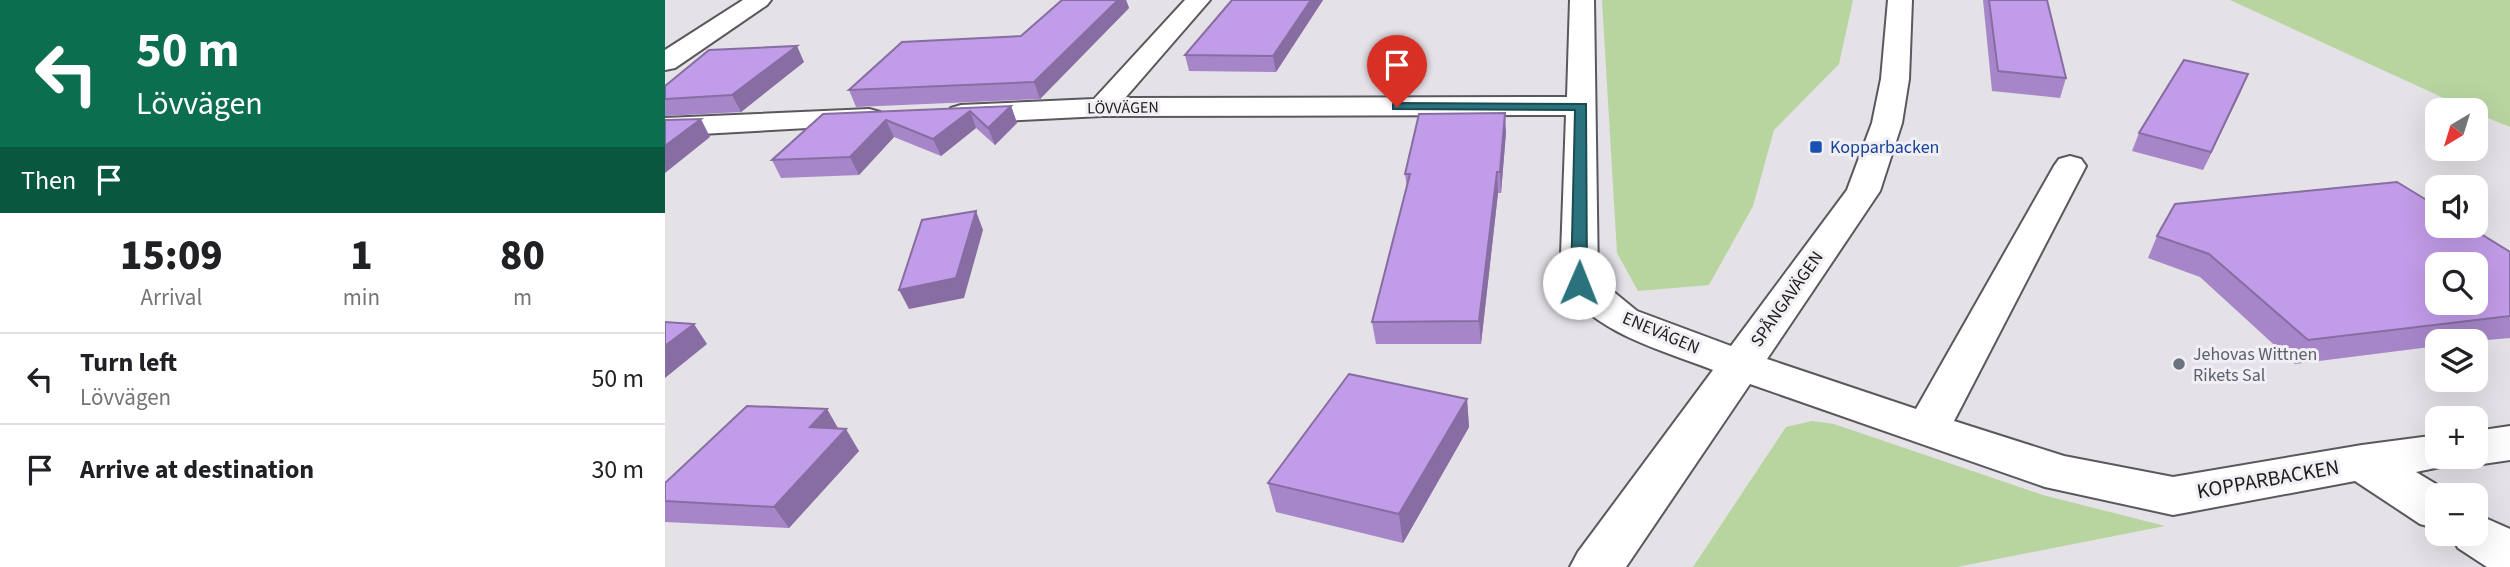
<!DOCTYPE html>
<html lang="en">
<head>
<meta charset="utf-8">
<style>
	body { margin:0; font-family:"Source Sans 3",sans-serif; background:#f6f6f6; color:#202124; height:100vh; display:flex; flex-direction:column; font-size:26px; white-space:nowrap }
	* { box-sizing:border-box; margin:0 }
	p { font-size:23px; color:#757577 }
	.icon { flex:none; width:38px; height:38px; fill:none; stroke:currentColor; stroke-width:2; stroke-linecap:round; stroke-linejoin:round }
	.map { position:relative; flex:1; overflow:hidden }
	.drawer { display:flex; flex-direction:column; background:#fff; width:665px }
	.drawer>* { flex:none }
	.top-card { background:#0b6e4f; color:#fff; overflow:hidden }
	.needle { width:46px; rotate:218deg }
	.buttons { position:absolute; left:1760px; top:98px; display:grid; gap:14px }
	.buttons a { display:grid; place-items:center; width:63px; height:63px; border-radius:14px; background:#fff; box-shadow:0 7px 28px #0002; font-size:35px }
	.pin { position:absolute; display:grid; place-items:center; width:60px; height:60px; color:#fff; margin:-72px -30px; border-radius:50% 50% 50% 0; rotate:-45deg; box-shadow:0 0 7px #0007 }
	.pin .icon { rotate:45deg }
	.me { position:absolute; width:77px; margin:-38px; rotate:1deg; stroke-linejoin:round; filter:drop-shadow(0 0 5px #0008) }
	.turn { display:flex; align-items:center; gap:24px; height:147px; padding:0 21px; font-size:32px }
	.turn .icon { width:91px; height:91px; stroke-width:2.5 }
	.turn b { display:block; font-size:49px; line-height:60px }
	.then { display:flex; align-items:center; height:66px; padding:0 21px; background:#0003; gap:14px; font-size:26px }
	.eta { display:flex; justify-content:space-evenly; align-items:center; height:119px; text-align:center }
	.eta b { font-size:42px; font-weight:800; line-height:49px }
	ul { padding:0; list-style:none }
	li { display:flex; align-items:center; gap:21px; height:91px; padding:0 21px; border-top:2px solid #e0e0e0 }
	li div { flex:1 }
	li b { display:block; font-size:26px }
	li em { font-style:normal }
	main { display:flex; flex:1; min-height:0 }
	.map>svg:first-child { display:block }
	.green { fill:#b8d5a0 }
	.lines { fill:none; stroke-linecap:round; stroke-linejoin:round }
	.minor-casing { stroke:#5a585d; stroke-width:4 }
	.minor { fill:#fff; fill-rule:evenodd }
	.wall { fill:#a686c8 }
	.shaded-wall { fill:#876da2 }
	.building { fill:#c19ce8; stroke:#876da2; stroke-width:2; fill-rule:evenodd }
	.route { fill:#2a727c; stroke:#1b4a51; stroke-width:2 }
	.transit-dot { fill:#1a4fb4; stroke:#f1eff4; stroke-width:2.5 }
	.worship-dot { fill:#6b7280; stroke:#f1eff4; stroke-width:2.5 }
	.labels { text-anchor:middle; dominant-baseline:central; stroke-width:6; stroke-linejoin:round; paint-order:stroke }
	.far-street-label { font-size:16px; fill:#1d1c1e; stroke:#f1eff4 }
	.transit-label { font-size:18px; fill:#164399; stroke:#f1eff4; text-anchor:start }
	.street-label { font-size:18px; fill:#1d1c1e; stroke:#f1eff4 }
	.worship-label { font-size:18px; fill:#5b616d; stroke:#f1eff4; text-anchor:start }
	.near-street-label { font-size:21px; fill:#1d1c1e; stroke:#f1eff4 }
</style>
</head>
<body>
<main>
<section class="drawer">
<div class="top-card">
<div class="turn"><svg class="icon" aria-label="left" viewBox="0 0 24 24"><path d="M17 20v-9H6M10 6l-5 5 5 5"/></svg><div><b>50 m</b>Lövvägen</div></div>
<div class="then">Then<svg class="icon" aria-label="arrive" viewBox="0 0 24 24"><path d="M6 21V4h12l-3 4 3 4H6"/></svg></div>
</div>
<div class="eta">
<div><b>15:09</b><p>Arrival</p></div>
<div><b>1</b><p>min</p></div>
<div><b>80</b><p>m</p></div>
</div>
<ul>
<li><svg class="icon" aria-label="left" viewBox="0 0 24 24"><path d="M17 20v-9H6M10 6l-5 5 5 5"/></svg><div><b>Turn left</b><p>Lövvägen</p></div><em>50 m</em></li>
<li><svg class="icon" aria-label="arrive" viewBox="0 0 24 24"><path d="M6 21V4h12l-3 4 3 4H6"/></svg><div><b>Arrive at destination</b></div><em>30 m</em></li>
</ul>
</section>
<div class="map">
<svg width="1845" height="567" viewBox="0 0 1845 567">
	<rect width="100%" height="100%" fill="#e4e1e7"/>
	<!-- green -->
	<path class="green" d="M937,0H1188L1174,64L1109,130L1088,206L1044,285L973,291L952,253Z
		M1565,0H1845V127L1811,113V110H1805Z
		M1147,421L1169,424L1378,495L1500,526L1292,567H1028L1121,427Z"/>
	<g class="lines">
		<!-- minor casing -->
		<g class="minor-casing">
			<path id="minor" d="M78,0H106L102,5L10,68L0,70V50Z
				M520,0H545L460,98L902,97L905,0H929L933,279L972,311L1066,346L1182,190L1207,123L1216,79L1223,0H1247L1244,79L1237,123L1215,191L1102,359L1251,409L1389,166L1394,159L1405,156L1416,159L1421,166L1289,421L1399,456L1508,477L1697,445L1773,435V457H1811V431L1845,426V460L1811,465L1793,458L1790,464L1751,472L1789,495H1773V529L1755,524L1690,481L1508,515L1380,487L1085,384L961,567H905L913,552L1048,370C994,349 929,333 895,283L901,115L437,116L296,123L286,120L281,114L286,108L296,105L429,99Z
				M204,109L215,112L219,118L215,124L0,136V118Z
				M1811,514L1845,529V567H1822L1793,548L1785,534H1811Z"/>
		</g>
		<!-- minor -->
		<use href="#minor" class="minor"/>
	</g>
	<!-- wall -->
	<path class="wall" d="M397,0H461L464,8L375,99L191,107L184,90L356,36Z
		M567,0H658L611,72L524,71L520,55Z
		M1318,0H1382L1401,78L1395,98L1327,91Z
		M139,62L76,112L0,116V86Z
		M1576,91L1538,170L1467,151L1474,133Z
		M346,106L352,123L330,145L311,128L276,156L229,137L194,175L116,178L107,160L158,114Z
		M841,132L836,193H833L816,344H711L707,322L742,187L740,174Z
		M1492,236L1845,252V338L1811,341H1773V346L1630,364L1535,277L1483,258Z
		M802,399L804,427L738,543L611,512L603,483Z
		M162,409L173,429L194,451L124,528L0,522V483Z"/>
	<!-- shaded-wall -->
	<path class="shaded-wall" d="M453,0H461L464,8L375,99L369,82Z
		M646,0H658L611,72L608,56Z
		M132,46L139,62L76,112L67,95Z
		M1583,74L1576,91L1538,170L1546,152Z
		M346,106L352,123L330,145L323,128Z
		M305,111L311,128L276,156L268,139Z
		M840,113L841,132L836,193L835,172Z
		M36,119L45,137L0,173V146Z
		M221,120L229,137L194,175L185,157Z
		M832,172L833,193L816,344L814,321Z
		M311,211L318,230L299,298L244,309L234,290Z
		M29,324L42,344L0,378V346Z
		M802,399L804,427L738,543L734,514Z
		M162,409L174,430L145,427Z
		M181,429L194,451L124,528L109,507Z"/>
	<!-- building -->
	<path class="building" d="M397,0H453L369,82L184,90L237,42L356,36Z
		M567,0H646L608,56L520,55Z
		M1324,0H1382L1401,78L1333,71Z
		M132,46L67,95L0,99V86L44,50Z
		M1519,60L1583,74L1546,152L1474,133Z
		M346,106L323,128L305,111L268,139L221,120L185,157L107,160L158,114Z
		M840,113L835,172H832L814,321L707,322L745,174H740L754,114Z
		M36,119L0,146V120Z
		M1732,182L1773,207V226H1803L1845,252V316L1643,340L1544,254L1492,236L1510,204ZM1773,264H1811V303H1773Z
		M311,211L291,278L234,290L257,220Z
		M0,322L29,324L0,346Z
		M684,374L802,399L734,514L603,483Z
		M82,406L162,409L145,427L181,429L109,507L0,501V483Z"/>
	<!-- route -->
	<path class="route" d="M732,103L921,104L922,283L919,286L914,288L906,283L910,110L728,109V104Z"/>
	<!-- markers -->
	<rect class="transit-dot" x="1144" y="140" width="14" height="14" rx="3.5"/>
	<circle class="worship-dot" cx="1514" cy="364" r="7"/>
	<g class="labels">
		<!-- far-street labels -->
		<g class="far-street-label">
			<text transform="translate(458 108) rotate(-1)">LÖVVÄGEN</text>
		</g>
		<!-- transit labels -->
		<g class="transit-label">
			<text x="1165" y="147">Kopparbacken</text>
		</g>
		<!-- street labels -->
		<g class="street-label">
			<text transform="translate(1122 299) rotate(-55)">SPÅNGAVÄGEN</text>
			<text transform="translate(996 333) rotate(23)">ENEVÄGEN</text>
		</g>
		<!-- worship labels -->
		<g class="worship-label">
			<text x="1528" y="354">Jehovas Wittnen<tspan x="1528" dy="21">Rikets Sal</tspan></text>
		</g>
		<!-- near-street labels -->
		<g class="near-street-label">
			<text transform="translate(1603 479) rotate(-10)">KOPPARBACKEN</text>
		</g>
	</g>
</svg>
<div class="buttons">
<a><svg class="needle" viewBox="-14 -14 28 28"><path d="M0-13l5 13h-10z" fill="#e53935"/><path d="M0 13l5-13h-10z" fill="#757577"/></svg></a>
<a><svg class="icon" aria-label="sound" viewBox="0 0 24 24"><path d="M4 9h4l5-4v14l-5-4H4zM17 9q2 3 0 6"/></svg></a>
<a><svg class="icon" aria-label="search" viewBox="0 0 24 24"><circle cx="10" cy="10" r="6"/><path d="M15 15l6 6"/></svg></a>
<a><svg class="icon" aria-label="layers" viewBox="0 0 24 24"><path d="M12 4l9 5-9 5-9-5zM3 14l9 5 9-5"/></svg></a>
<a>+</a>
<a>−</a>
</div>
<div class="pin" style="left:732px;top:107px;background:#d93025"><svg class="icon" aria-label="arrive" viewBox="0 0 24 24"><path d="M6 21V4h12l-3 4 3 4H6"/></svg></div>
<svg class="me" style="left:914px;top:283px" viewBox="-20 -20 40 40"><circle r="19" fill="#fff"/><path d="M0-13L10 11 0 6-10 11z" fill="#2a727c"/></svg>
</div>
</main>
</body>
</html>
